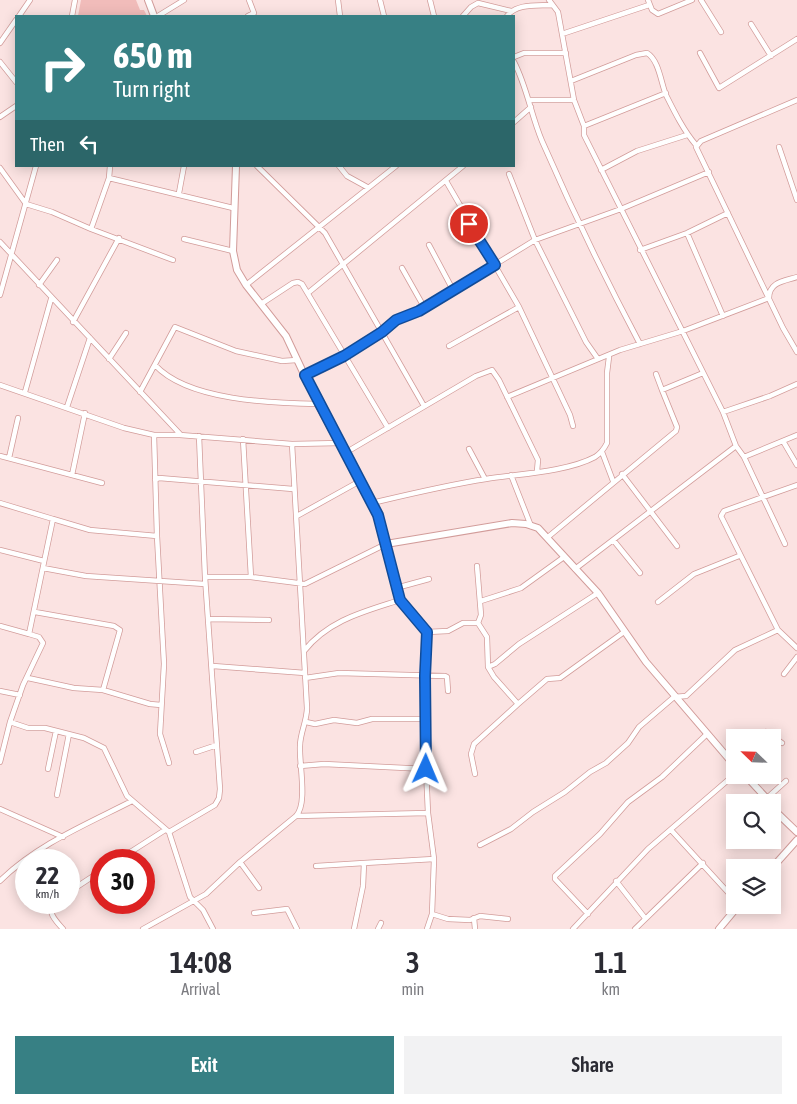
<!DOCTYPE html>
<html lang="en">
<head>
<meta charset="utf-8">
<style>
	body { margin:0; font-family:"Asap Condensed",sans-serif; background:#f2f2f3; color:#2b2b33; height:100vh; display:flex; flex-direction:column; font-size:19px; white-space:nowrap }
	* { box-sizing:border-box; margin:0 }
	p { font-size:16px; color:#7c7c81 }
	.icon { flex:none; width:28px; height:28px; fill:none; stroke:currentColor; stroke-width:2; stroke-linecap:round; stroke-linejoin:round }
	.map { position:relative; height:929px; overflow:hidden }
	.side { display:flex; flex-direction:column; background:#fff; flex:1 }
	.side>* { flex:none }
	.hud { position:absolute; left:15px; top:15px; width:500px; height:152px; border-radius:0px; box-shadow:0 2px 12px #0003; background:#378084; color:#fff; overflow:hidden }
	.needle { width:32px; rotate:293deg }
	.buttons { position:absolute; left:726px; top:729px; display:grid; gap:10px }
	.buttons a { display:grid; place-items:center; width:55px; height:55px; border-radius:0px; background:#fff; box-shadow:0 2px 12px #0003; font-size:25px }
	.speed { position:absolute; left:15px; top:849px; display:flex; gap:10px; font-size:25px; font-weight:700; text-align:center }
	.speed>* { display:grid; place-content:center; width:65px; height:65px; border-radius:50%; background:#fff; box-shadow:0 2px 12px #0003; line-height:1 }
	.speed small { font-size:12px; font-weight:400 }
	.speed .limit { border:8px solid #d22; background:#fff; color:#111 }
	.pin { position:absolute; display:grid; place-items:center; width:42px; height:42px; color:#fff; margin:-21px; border:2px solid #fff; border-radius:50%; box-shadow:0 1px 5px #0007 }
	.me { position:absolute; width:55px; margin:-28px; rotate:1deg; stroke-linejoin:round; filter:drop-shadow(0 0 4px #0008) }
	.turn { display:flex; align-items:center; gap:18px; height:105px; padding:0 15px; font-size:22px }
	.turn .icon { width:65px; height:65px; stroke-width:2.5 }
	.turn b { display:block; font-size:35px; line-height:42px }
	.then { display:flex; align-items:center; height:48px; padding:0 15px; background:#0003; gap:10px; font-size:19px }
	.eta { display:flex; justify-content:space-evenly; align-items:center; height:85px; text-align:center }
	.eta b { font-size:30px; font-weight:600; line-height:35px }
	.primary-button { display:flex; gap:10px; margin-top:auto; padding:10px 15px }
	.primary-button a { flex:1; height:58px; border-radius:0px; background:#378084; color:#fff; font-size:20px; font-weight:600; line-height:58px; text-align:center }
	.primary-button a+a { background:#f2f2f3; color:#2b2b33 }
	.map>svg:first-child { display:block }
	.green { fill:#f1bcba }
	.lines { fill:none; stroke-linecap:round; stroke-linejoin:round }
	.street-casing { stroke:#d29c9a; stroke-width:6 }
	.secondary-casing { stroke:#d29c9a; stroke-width:8 }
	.street { stroke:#fff; stroke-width:4.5 }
	.secondary { stroke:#fff; stroke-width:6 }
	.route-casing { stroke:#114b97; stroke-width:12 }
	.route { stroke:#1a73e8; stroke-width:9 }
</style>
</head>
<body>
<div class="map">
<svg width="797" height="929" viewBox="0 0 797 929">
	<rect width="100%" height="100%" fill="#fbe3e2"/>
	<!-- green -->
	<path class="green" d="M81,0H136L140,10H144L147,16H78Z"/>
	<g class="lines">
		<!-- street casing -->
		<g class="street-casing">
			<path id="street" d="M338,0L340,16
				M380,0L384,16
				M430,0L434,16
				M549,0L558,12L574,100L584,126V135L723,412L736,446L744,457L785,544
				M648,0L652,10L658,14L692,0
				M701,0L721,32
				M19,16L30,0
				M72,16L75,0
				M158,16L184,0
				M248,16L254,13L249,0
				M463,16L471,7L478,3L511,11
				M507,16C517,3 537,6 552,5
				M751,24L771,56
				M562,34L649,5
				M0,43L16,20
				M700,53L719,88L797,39
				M514,57L524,53H566
				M0,62L16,82
				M514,62C527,87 531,115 542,141C572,210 605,278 640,344
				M571,81L636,55L647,53C659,60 661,83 666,95C675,113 684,131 696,145
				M530,100H574
				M797,100L701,141L696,147L783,328L797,352
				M0,117L16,106
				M514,122L531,107
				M584,126L666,93
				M779,147L797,200
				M257,166L325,233L424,406
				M339,166L347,176L367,187
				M0,168L26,204L52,212L91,229L173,260
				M601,170L637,151L687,135
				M509,174L535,240L586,342L598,359
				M109,178L233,208
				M446,181L519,307L570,415L573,426
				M179,193L184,166
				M91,229L109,178L110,166
				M687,233L723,316
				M184,239L233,251
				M0,242L180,434
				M429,245L453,290
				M640,250L687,233L728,213
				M402,268L424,307
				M39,285L57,260
				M246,285L396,166
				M308,293L463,166
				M0,295L36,166
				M261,304L293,283L298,282L302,284L388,428
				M73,322L119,238
				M449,346L519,307
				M109,359L126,333
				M155,365C188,401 272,403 318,404
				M656,374L662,390L703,373
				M305,375L344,355L382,332L396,320L419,311L535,240L621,209L709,172
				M0,385L124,428L154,435
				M25,392L51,299
				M140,392L175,327L236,351L282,361L297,360
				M507,397L620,350L683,331L769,298C769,282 784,281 797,277
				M67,407L90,338
				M723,412L770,396L797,384
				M243,439L251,577
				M783,441L797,465
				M469,449L485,479
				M602,452L613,481
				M345,453L476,376L492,370L499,380L538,460L537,471
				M0,456L102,483
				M744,457L797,435
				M9,458L18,418
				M622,474L677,546
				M72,475L85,413
				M511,475L531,526
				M155,480L159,478L293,489
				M797,485L724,511L721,516L778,630L797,648
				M0,503L53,519
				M372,503C410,494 447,485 486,479C517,474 567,472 595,457C601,453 604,449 607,443V373L609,357
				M297,516L360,481
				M157,536L164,664L160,734L169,763
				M548,537L676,431L677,427L662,390
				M614,541L640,573
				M0,550L44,561
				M477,566L481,615L478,623
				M43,568L86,576L205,584
				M575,569L736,446
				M205,577H251L305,584L386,544L400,600L423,626L428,640L425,676L426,769L428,813L434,859L432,914L427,929
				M396,588L429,579
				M481,601L521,588L564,557
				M658,602L694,574L739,556
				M35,612L114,626L120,630L103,690
				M208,619L269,620
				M0,626L29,634
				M427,632L448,631L463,623H478L487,637L488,667L494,677L518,704L547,679L560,678L624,632
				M304,651C329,620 363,612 400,600
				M213,666L305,673
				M488,667L495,664L519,644L598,593
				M784,674L797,657
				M28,678L74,688L103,690L150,704L161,705
				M305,678L339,673L445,676L447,677L448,691
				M0,691L20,695
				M306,722L315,724L334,720L357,723L372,719H427
				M761,738L766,732L782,743
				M196,752L217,745
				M0,762L10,722
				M300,766L324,764L426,769
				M48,769L56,731
				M475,774L471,754L474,744L518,704
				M57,795L69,734
				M767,798L786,781
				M0,809L63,837
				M296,816L428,813
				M671,830L735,900
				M169,832L215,805L219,798L220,789L205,577L199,436
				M480,845L511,829L533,812L565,792L590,772L606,763L628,743L639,727L674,697L686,696L735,650L778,630
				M118,860L165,830
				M240,862L259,888
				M316,866L364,863
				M0,881C36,845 87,824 132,801
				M616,881L645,918
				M69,892L101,871
				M52,902C47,913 57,922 63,929
				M254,913L287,909L297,929
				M432,914L448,919L470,920L480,916L508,919
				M588,914L555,879V876L600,834L628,802L662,777L707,734
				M474,918L475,929
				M143,929L206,894L240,862L296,816C308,804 299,764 300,746C300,733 307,721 307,708L292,444
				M213,929L203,910L190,897L169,832L127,796L104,748L84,738L45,728H28L10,722L23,685L43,643L39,637L29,634L53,519L90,530L157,536L154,435H180L292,444L341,443
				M354,929L363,886L364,863L434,859
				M378,929L381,923
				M573,929L648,849L735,774
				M635,929L703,863"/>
		</g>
		<!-- secondary casing -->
		<g class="secondary-casing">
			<path id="secondary" d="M148,0L154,16
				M236,166L233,251L237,270L246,285L286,336L318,404L372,503L386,544L512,523L526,524L538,528L598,593L646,662L735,766
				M745,775L770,802
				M772,808L797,832
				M772,868L797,840
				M719,929L739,905"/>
		</g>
		<!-- street -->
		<use href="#street" class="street"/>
		<!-- secondary -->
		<use href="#secondary" class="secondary"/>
	</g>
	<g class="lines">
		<!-- route casing -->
		<g class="route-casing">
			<path id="route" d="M426,769L425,676L427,632L400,600L378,515L305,375L344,356L382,332L396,320L419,311L495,265L469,224"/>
		</g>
		<!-- route -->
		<use href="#route" class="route"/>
	</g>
</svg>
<div class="buttons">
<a><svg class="needle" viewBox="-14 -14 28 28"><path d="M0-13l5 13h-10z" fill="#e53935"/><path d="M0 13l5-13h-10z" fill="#7c7c81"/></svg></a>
<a><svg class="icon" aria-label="search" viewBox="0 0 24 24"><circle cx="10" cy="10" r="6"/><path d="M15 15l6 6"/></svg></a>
<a><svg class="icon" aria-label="layers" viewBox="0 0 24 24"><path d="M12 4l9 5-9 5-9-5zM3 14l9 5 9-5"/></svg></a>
</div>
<div class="speed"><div>22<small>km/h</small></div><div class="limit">30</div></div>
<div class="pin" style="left:469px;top:224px;background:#d93025"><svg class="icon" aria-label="arrive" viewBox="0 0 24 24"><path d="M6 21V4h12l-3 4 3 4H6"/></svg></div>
<svg class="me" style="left:426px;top:769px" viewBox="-20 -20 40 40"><path d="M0-17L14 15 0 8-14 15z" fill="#1a73e8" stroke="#fff" stroke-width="4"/></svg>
<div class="hud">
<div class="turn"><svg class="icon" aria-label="right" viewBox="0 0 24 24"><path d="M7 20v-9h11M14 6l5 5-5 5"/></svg><div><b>650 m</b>Turn right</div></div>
<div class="then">Then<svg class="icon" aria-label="left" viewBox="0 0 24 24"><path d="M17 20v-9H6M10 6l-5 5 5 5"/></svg></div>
</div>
</div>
<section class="side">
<div class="eta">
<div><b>14:08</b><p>Arrival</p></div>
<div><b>3</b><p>min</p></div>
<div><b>1.1</b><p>km</p></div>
</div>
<div class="primary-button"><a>Exit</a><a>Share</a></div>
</section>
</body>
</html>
